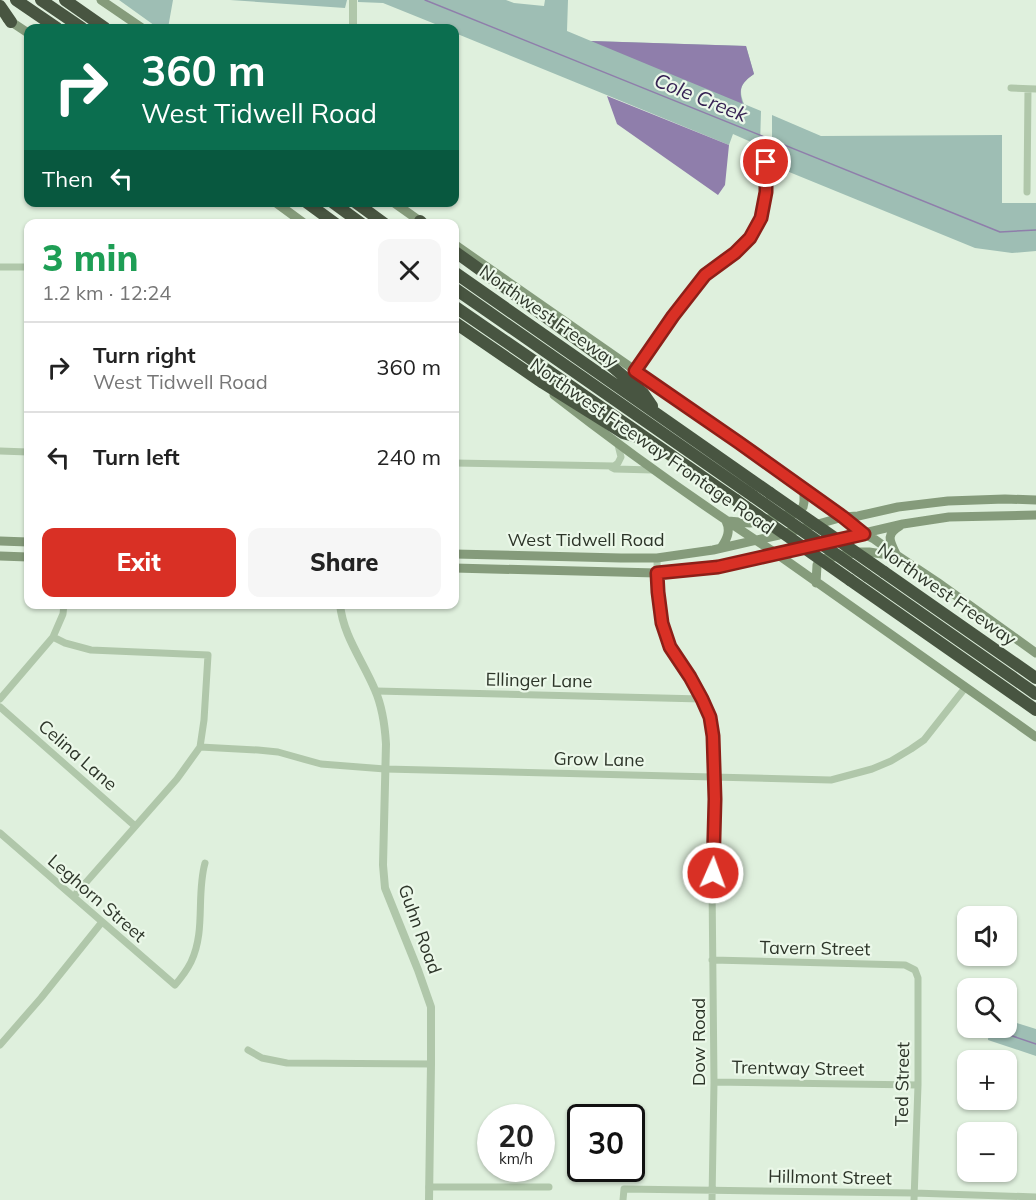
<!DOCTYPE html>
<html lang="en">
<head>
<meta charset="utf-8">
<style>
	body { margin:0; font-family:Mulish,sans-serif; background:#f6f6f6; color:#222; height:100vh; display:flex; flex-direction:column; font-size:22px; white-space:nowrap }
	* { box-sizing:border-box; margin:0 }
	p { font-size:20px; color:#767676 }
	.icon { flex:none; width:33px; height:33px; fill:none; stroke:currentColor; stroke-width:2; stroke-linecap:round; stroke-linejoin:round }
	.map { position:relative; flex:1; overflow:hidden }
	.details { position:absolute; left:24px; top:219px; width:435px; height:390px; display:flex; flex-direction:column; background:#fff; border-radius:12px; box-shadow:0 2px 4px #0004 }
	.details>* { flex:none }
	.banner { position:absolute; left:24px; top:24px; width:435px; height:183px; border-radius:12px; box-shadow:0 2px 4px #0004; background:#0b6e4f; color:#fff; overflow:hidden }
	.fabs { position:absolute; left:957px; top:906px; display:grid; gap:12px }
	.fabs a { display:grid; place-items:center; width:60px; height:60px; border-radius:12px; background:#fff; box-shadow:0 2px 4px #0004; font-size:30px }
	.speed { position:absolute; left:477px; top:1104px; display:flex; gap:12px; font-size:30px; font-weight:700; text-align:center }
	.speed>* { display:grid; place-content:center; width:78px; height:78px; border-radius:50%; background:#fff; box-shadow:0 2px 4px #0004; line-height:1 }
	.speed small { font-size:15px; font-weight:400 }
	.speed .limit { border:3px solid #111; border-radius:9px; background:#fff; color:#111 }
	.pin { position:absolute; display:grid; place-items:center; width:51px; height:51px; color:#fff; margin:-26px; border:3px solid #fff; border-radius:50%; box-shadow:0 2px 6px #0007 }
	.me { position:absolute; width:66px; margin:-33px; rotate:2deg; stroke-linejoin:round; filter:drop-shadow(0 0 4px #0008) }
	.turn { display:flex; align-items:center; gap:21px; height:126px; padding:0 18px; font-size:27px }
	.turn .icon { width:78px; height:78px; stroke-width:2.5 }
	.turn b { display:block; font-size:42px; line-height:51px }
	.then { display:flex; align-items:center; height:57px; padding:0 18px; background:#0003; gap:12px; font-size:22px }
	.round { display:grid; place-items:center; flex:none; width:63px; height:63px; border-radius:12px; background:#f6f6f6 }
	.head { display:flex; align-items:center; justify-content:space-between; height:102px; padding:0 18px }
	h1 { font-size:36px; font-weight:800; line-height:45px; color:#1e9e55 }
	.button { display:flex; gap:12px; margin-top:auto; padding:12px 18px }
	.button a { flex:1; height:69px; border-radius:12px; background:#d93025; color:#fff; font-size:24px; font-weight:800; line-height:69px; text-align:center }
	.button a+a { background:#f6f6f6; color:#222 }
	ul { padding:0; list-style:none }
	li { display:flex; align-items:center; gap:18px; height:90px; padding:0 18px; border-top:2px solid #e0e0e0 }
	li div { flex:1 }
	li b { display:block; font-size:22px }
	li em { font-style:normal }
	.map>svg:first-child { display:block }
	.green { fill:#9ebeb4 }
	.water { fill:#8f7eab }
	.lines { fill:none; stroke-linecap:round; stroke-linejoin:round }
	.stream { stroke:#8f7eab; stroke-width:1.5 }
	.minor { stroke:#b0c7aa; stroke-width:7 }
	.tertiary { stroke:#b0c7aa; stroke-width:8 }
	.secondary { stroke:#859b7b; stroke-width:9 }
	.motorway { stroke:#485541; stroke-width:12 }
	.motorway-bridge { stroke:#485541; stroke-width:12 }
	.route-casing { stroke:#8d1f18; stroke-width:15 }
	.route { stroke:#d93025; stroke-width:10 }
	.labels { text-anchor:middle; dominant-baseline:central; stroke-width:4.5; stroke-linejoin:round; paint-order:stroke }
	.street-label { font-size:18px; fill:#2d3529; stroke:#ebf8e9 }
	.water-label { font-size:20px; font-style:italic; fill:#362253; stroke:#ebf8e9 }
</style>
</head>
<body>
<div class="map">
<svg width="1036" height="1200" viewBox="0 0 1036 1200">
	<rect width="100%" height="100%" fill="#dff0dd"/>
	<!-- green -->
	<path class="green" d="M119,0H173L168,28H158Z
		M230,0H347L345,8Z
		M358,0H506L514,3L544,6L545,0H568L567,31L591,41L746,46L754,74C741,83 738,89 744,104L761,111L760,146L733,134L729,145L455,33L454,28H445L383,3L358,2Z
		M772,115L821,136L1002,135V203H1036V251L1012,253L975,248L772,165Z
		M1007,1020L1036,1029V1056L988,1040L989,1028H1006Z"/>
	<!-- water -->
	<path class="water" d="M591,41L746,46L754,74C741,83 738,89 743,104Z
		M607,96L729,145L725,185L718,195L617,124Z"/>
	<g class="lines">
		<!-- stream -->
		<path class="stream" d="M425,0L1000,232L1036,230
			M989,1028L1036,1044"/>
		<!-- minor -->
		<path class="minor" d="M1011,88L1036,89
			M1027,192L1028,89
			M0,267H28
			M635,371L673,316L705,275L735,253L750,238L761,218L766,192V162
			M0,451L28,452
			M454,463L614,466L618,463L621,457L618,445
			M611,467L615,469L653,470
			M657,558C657,584 658,625 671,648C684,671 702,691 710,717C715,734 714,753 714,772C715,806 713,839 713,873
			M53,637L65,643L91,650L208,655L204,720L200,747L177,779L74,896
			M376,691L702,699
			M0,699L53,637L63,614L64,604
			M0,707L135,826
			M200,747L258,750L278,752L321,764L385,769L831,780L872,769L891,761L911,749L924,740L965,688
			M0,833L175,985C181,978 187,970 191,962C206,931 196,895 205,863
			M712,960L905,965L915,970L918,978V1085L914,1200
			M0,1045L41,998L102,922
			M248,1050L262,1058L287,1063L431,1064
			M714,1082L918,1085
			M429,1187H549
			M623,1200L624,1189L914,1193L1036,1197
			M712,1200L714,1082L712,883"/>
		<!-- tertiary -->
		<path class="tertiary" d="M353,28V0
			M340,604C343,636 363,661 375,690C382,706 385,727 386,744L383,865L385,888L418,970L431,1007V1064L429,1200"/>
		<!-- secondary -->
		<path class="secondary" d="M101,0L142,28
			M7,19L28,33
			M275,202L305,224
			M393,202L424,224
			M454,244L738,442L843,517L864,534L874,539L898,556L937,582L1036,653
			M554,395C626,451 700,504 777,554L1036,737
			M728,521L750,523L796,513L803,507L804,502V490
			M0,541L28,542
			M721,548C727,539 731,531 726,521
			M454,554L621,558H657L713,550L779,535L843,517L858,516L898,507L948,501L1005,499L1036,500
			M896,554C890,541 885,535 900,526
			M0,556L28,557
			M454,568L657,573L718,567L903,524L949,517L1036,515
			M816,583L817,565L823,559L859,552H869L895,556"/>
		<!-- motorway -->
		<path class="motorway" d="M16,0L57,28
			M41,0L82,28
			M65,0L105,28
			M0,6L11,22
			M306,202L336,224
			M332,202L362,224
			M355,202L385,224
			M420,221L423,224
			M454,251L601,357L643,393L652,406
			M454,272L770,493
			M454,288L753,496
			M454,306L736,500
			M454,322L543,383L623,433L641,438
			M884,572L1036,678
			M867,576L1036,694
			M850,580L1036,710"/>
		<!-- motorway-bridge -->
		<path class="motorway-bridge" d="M770,493L884,572
			M753,496L867,576
			M736,500L850,580"/>
	</g>
	<g class="lines">
		<!-- route casing -->
		<g class="route-casing">
			<path id="route" d="M713,873L715,799L713,736L710,717L702,699L690,677L670,647L662,623L658,592L657,573L718,567L864,534L843,517L738,442L635,371L673,316L705,275L735,253L750,238L761,218L766,192V162"/>
		</g>
		<!-- route -->
		<use href="#route" class="route"/>
	</g>
	<g class="labels">
		<!-- street labels -->
		<g class="street-label">
			<text transform="translate(549 316) rotate(35)">Northwest Freeway</text>
			<text transform="translate(652 446) rotate(35)">Northwest Freeway Frontage Road</text>
			<text x="586" y="539">West Tidwell Road</text>
			<text transform="translate(947 594) rotate(35)">Northwest Freeway</text>
			<text transform="translate(539 680) rotate(1)">Ellinger Lane</text>
			<text transform="translate(78 755) rotate(41)">Celina Lane</text>
			<text transform="translate(599 759) rotate(1)">Grow Lane</text>
			<text transform="translate(97 898) rotate(41)">Leghorn Street</text>
			<text transform="translate(420 929) rotate(70)">Guhn Road</text>
			<text transform="translate(815 948) rotate(1)">Tavern Street</text>
			<text transform="translate(698 1042) rotate(-90)">Dow Road</text>
			<text transform="translate(798 1068) rotate(1)">Trentway Street</text>
			<text transform="translate(902 1084) rotate(-89)">Ted Street</text>
			<text transform="translate(830 1177) rotate(1)">Hillmont Street</text>
		</g>
		<!-- water labels -->
		<g class="water-label">
			<text transform="translate(701 97) rotate(22)">Cole Creek</text>
		</g>
	</g>
</svg>
<div class="fabs">
<a><svg class="icon" aria-label="sound" viewBox="0 0 24 24"><path d="M4 9h4l5-4v14l-5-4H4zM17 9q2 3 0 6"/></svg></a>
<a><svg class="icon" aria-label="search" viewBox="0 0 24 24"><circle cx="10" cy="10" r="6"/><path d="M15 15l6 6"/></svg></a>
<a>+</a>
<a>−</a>
</div>
<div class="speed"><div>20<small>km/h</small></div><div class="limit">30</div></div>
<div class="pin" style="left:766px;top:162px;background:#d93025"><svg class="icon" aria-label="arrive" viewBox="0 0 24 24"><path d="M6 21V4h12l-3 4 3 4H6"/></svg></div>
<svg class="me" style="left:713px;top:873px" viewBox="-20 -20 40 40"><circle r="17" fill="#d93025" stroke="#fff" stroke-width="3"/><path d="M0-11L8 9 0 5-8 9z" fill="#fff"/></svg>
<div class="banner">
<div class="turn"><svg class="icon" aria-label="right" viewBox="0 0 24 24"><path d="M7 20v-9h11M14 6l5 5-5 5"/></svg><div><b>360 m</b>West Tidwell Road</div></div>
<div class="then">Then<svg class="icon" aria-label="left" viewBox="0 0 24 24"><path d="M17 20v-9H6M10 6l-5 5 5 5"/></svg></div>
</div>
<section class="details">
<div class="head"><div><h1>3 min</h1><p>1.2 km · 12:24</p></div><a class="round"><svg class="icon" aria-label="close" viewBox="0 0 24 24"><path d="M6 6l12 12M18 6L6 18"/></svg></a></div>
<ul>
<li><svg class="icon" aria-label="right" viewBox="0 0 24 24"><path d="M7 20v-9h11M14 6l5 5-5 5"/></svg><div><b>Turn right</b><p>West Tidwell Road</p></div><em>360 m</em></li>
<li><svg class="icon" aria-label="left" viewBox="0 0 24 24"><path d="M17 20v-9H6M10 6l-5 5 5 5"/></svg><div><b>Turn left</b></div><em>240 m</em></li>
</ul>
<div class="button"><a>Exit</a><a>Share</a></div>
</section>
</div>
</body>
</html>
